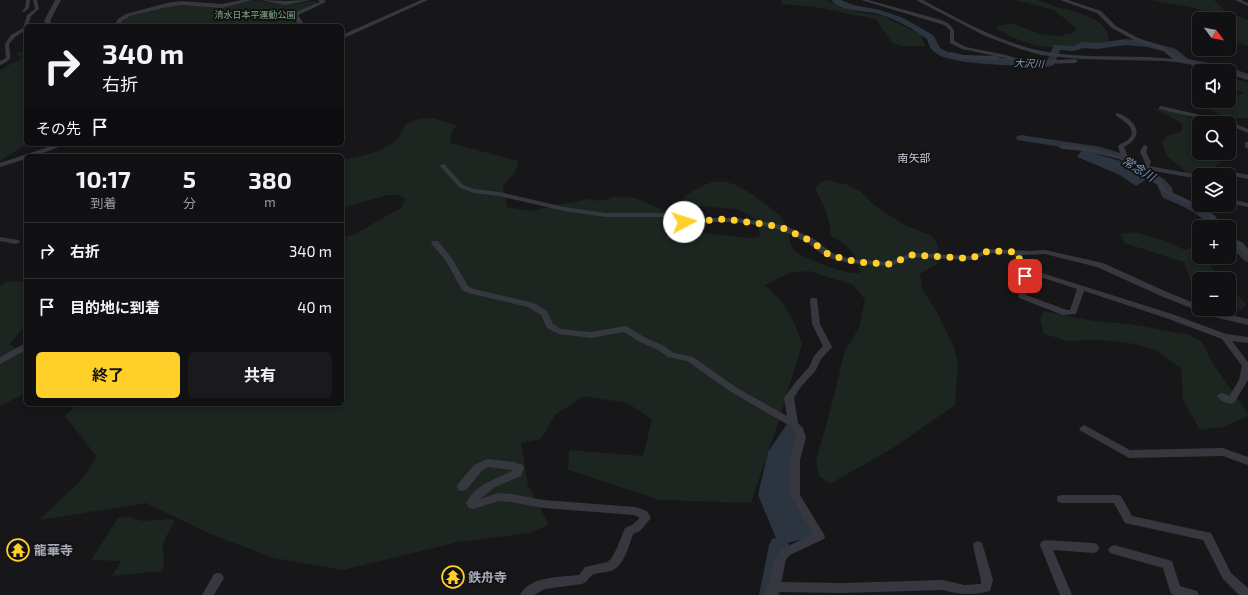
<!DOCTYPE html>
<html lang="ja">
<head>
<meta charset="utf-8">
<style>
	body { margin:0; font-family:"Exo 2","Noto Sans JP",sans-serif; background:#1a1a1c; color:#f1f3f6; height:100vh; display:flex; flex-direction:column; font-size:15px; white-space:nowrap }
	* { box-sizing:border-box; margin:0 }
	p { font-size:13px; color:#9c9da0 }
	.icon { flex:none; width:22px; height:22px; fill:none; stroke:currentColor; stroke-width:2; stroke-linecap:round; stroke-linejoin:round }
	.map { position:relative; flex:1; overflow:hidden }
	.sheet { position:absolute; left:24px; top:154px; width:320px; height:252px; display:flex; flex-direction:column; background:#111113; border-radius:6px; box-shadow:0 2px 6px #0003,0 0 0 1px #303133 }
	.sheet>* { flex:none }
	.banner { position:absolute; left:24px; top:24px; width:320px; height:122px; border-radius:6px; box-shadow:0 2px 6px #0003,0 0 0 1px #303133; background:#111113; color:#f1f3f6; overflow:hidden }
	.needle { width:26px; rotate:122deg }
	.controls { position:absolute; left:1192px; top:12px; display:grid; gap:8px }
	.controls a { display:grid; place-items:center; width:44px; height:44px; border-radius:6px; background:#111113; box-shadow:0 2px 6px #0003,0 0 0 1px #303133; font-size:20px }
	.pin { position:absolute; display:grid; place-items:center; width:34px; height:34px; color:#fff; margin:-17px; border-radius:8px; box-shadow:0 2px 6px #0006 }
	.me { position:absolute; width:44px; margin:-22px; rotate:85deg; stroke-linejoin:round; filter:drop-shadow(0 0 3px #0008) }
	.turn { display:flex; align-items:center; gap:14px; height:84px; padding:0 12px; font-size:18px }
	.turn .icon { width:52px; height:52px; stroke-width:2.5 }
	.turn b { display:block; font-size:28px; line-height:34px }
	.then { display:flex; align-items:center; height:38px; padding:0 12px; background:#0003; gap:8px; font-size:15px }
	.eta { display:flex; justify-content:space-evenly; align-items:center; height:68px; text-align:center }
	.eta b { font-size:24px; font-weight:700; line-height:28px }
	.button { display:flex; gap:8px; margin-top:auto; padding:8px 12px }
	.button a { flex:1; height:46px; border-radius:6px; background:#ffd029; color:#111; font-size:16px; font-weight:700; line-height:46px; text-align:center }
	.button a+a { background:#1a1a1c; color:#f1f3f6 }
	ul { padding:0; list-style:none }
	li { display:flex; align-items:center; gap:12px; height:56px; padding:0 12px; border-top:1px solid #303133 }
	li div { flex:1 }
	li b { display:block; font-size:15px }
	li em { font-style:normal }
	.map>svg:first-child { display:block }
	.green { fill:#1c251f }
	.water { fill:#2b343f }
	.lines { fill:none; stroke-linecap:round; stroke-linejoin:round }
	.river { fill:#2b343f; fill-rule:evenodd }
	.minor { fill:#37383f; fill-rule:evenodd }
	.tertiary { fill:#37383f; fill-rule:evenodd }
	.route { stroke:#ffd029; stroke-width:7; stroke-dasharray:0 12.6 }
	.labels { text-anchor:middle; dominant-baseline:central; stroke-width:4; stroke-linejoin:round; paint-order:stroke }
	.far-park-label { font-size:9px; fill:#7da784; stroke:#121214 }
	.far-water-label { font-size:10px; font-style:italic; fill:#7b95b9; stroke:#121214 }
	.far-quarter-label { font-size:11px; fill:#c9cbd6; stroke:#121214 }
	.water-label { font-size:12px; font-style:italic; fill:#7b95b9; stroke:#121214 }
	.near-poi-label { font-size:13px; font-weight:bold; fill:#a8abba; stroke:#121214; text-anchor:start }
</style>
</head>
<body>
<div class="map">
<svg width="1248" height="595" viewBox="0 0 1248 595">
	<rect width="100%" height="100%" fill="#171719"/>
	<!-- green -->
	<path class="green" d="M254,0L284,5L314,1L318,3L289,15L297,25L296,26H118L125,18L165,6L179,5L218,7Z
		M781,0H825L857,12L883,16L922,35L925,46H902L892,43L876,19L814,7L782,4Z
		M1015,0C1022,0 1030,0 1037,0C1043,1 1048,4 1054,6C1071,11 1108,17 1109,39L1101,48C1074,49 1042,50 1017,39C1010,37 1004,32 997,29L998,25L1015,24L1040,34L1058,36L1073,33L1077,29L1054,10Z
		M1150,0H1214L1225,11L1248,20V46L1229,40V19H1199L1196,17L1210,14L1195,8Z
		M26,50V144L0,161V70L24,57L18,56L16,53Z
		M1229,77L1248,83V118H1226L1204,106L1219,101H1229V98L1244,93L1229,88Z
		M1153,108L1177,112L1204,123H1199V153H1227L1225,158L1209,172L1198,176L1186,172L1166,155L1162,142L1168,135L1181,132L1183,126L1180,122Z
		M433,118L456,125L451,135L450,143L519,161L515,172L503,185L507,207L530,211L588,199L600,201L615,197L635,198L663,210L693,230L712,234L750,238L761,236L754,218L737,209L685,205L677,202C713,176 725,174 761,201C769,207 779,213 784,221C789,229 788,242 794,250C801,258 836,270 847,272C851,273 856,273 860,273C855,249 850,248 831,236C830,217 824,205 815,189L819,183L828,180L848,185L861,192L873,204L904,225L932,236L938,245L937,264L920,274L922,289L938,314L954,347L958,365L955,405L896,446L830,484L819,476L816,461L834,396L845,350L859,328L865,300L853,285L809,271L790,273L765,285L782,302L795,324L802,344L778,423L751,503L660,500L568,470L569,450L643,456L652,419L627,403L584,396L555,415L541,439L521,443L528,485L549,525L529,533L458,542L343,570L274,558L210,534L146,503L39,520L80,481L97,457L65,416L78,404H342V238L355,234L402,207L405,200L399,195H388L342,208V160C365,155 397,151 405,125L419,119Z
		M1135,232L1162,240L1185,250L1199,244V257H1212L1211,267L1223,279H1199V289L1192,285L1184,262L1124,243L1121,234Z
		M7,281L26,282V324L9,345L26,351V393L0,406V286Z
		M1229,286L1246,304L1242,310L1229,306Z
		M1044,311L1093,321L1130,324L1190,335L1202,342L1212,362L1248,414V416L1223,427L1200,430L1183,400L1181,368L1156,350L1135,344L1102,340L1068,341L1044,334L1040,320Z
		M129,517L143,521L171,519L175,522C170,530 163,539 163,548C163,557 165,563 163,571L112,576L121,561L91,560L118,518Z"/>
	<!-- water -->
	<path class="water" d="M1082,150L1124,162L1147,179L1136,186L1120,175L1077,157Z
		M787,424L798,431L793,495L817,536L779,545L758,495L768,452Z"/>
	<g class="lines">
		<!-- river -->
		<path class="river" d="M831,0H841L853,5L880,10L903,18L928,32L934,36L940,48L954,55L1047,61L1054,45L1073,46L1082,42L1097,43L1126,39L1147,41L1176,49L1188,59L1226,66L1248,74V80L1229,73V71L1182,63L1170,53L1147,47L1126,45L1097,49L1084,48L1073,51L1060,50L1054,65L1047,67C1021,65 957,66 937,54C931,50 929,46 927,39C912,28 896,19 878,14C863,10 842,12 831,0Z
			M1021,135L1101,147L1130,156L1165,180L1172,188L1173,193C1185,198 1220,213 1220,227H1208C1205,215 1174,202 1163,198L1157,185L1122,160L1100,153L1017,140L1016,138L1017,136Z
			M1229,237L1243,243L1248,250V262C1240,260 1237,250 1229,246Z
			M779,537L786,539L789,545L779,595H759L769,545L772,539Z"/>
		<!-- minor -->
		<path class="minor" d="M26,0H30L29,8L24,12L22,11L25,8Z
			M33,0H37L39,9L31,16L28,26H26V30L15,37L9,44C10,56 14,60 0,65V61L6,58L5,44L11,35L23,28L27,15L35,9Z
			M861,0H868L938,19L948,23L954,30V41L966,47L1006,55L1015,58L1039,61L1075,59L1078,61L1075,63C1058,63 1017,67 1005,58L962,49L950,43V30L944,25Z
			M1235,0H1241L1248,3V6Z
			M951,52L963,55L997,56L1000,58L997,60L963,59L949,55V53Z
			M1161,106L1231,122L1248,129V133L1229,125V123H1220L1159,109V107Z
			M1118,113C1136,120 1146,136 1124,147L1128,157L1127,158L1138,165L1144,164L1145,162L1140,152L1143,146L1145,145L1148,147L1146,152L1151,162L1149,166L1199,175V179L1143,169L1161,182L1167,190L1209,211L1215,216L1223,227H1215L1210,218L1205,213L1163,192L1157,184L1120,159L1084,151L1062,149L1059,147L1062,145L1084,147L1121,156L1118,146C1121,143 1126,142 1129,139C1138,129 1123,120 1116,116V114Z
			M1248,141V149L1245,147V143Z
			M443,164L445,165L463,185L474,189L499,192L564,207L606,213H664L685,220L709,218H736L770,223L786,226L814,239L832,253L850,259L889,262L912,253L971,256L988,249L1030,251L1045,250L1103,263L1167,292L1199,305V309C1215,309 1232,316 1248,319V325L1218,318L1196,310L1161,296L1097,267L1045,254L1022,255L1026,268L1172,314L1226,334L1248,337V343L1232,341L1248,362V380L1234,403C1229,405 1220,401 1217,396L1219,394L1222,393L1230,396V395L1239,380L1242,366L1222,339L1166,318L1084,291L1076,314L1063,315L1019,298L1018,296C1023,281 1019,269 1014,254L989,253L972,260L913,257L890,266L849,263L826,257L808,243L781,230L770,227L736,222H709L684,224L663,217H606L564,211L499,196L473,193L459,187L440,166ZM1028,273L1077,289L1070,310H1067L1026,295L1029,285Z
			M1218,169L1248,175V179L1219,173L1217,175H1210Z
			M1229,199L1248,203V207L1229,203Z
			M0,237L19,240L20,242L16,244L0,241Z
			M1229,237L1242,242L1248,249V255C1241,253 1236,245 1229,242Z
			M432,241H438L453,260L468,286L474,289L534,303L547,311L553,324L561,329L591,332L625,326L628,327L644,337L664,346L674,353L693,357L737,388L787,416L784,398L794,384L809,367L814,356L823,346L812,324L810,300L811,298H817L820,324L832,347L821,359L816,370L800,388L794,398L798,423L803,428L806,437L800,460V495L825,536L824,539L790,555L784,562L780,582L843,583L943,580L964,585L981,584V580L973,546L974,543L978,541L982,543L983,546L993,580L990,591C974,595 960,595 943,590L843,593L777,592V595H765L775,557L782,549L813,534L790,495V460L796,437L795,432L790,426L731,392L687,361L668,357L658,350L638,341L624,332L591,338L559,334L547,328L541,315L528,307L468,293L462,290L446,261L431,243Z
			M26,343V350L0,364V357Z
			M1084,425L1130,450L1223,448L1248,457V465L1223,456L1129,458L1081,431L1079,429L1081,427Z
			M487,459L514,462L523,465L524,468L521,476L495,487L480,499L499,493L512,494L543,500L635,507L647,511L651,518L640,531L633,534C629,545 625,564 613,570C607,573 600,572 594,574C589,576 588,582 582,584L545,589L534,595H520C529,576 562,577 579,575L585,567L607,562L611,559L617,548L625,528L632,525L640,518L634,515L543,508L512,502L499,501L473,509L469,508L466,503C476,483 496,480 513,470L488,467L482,471L466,490L462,491L458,490L457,487L458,484L474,465Z
			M1062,495H1117L1121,496L1132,516L1211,533L1231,573L1248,588V595H1239L1223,579L1203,540L1125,523L1114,503H1062L1058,502L1057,499L1058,496Z
			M1045,540L1094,543L1098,545L1099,548L1098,551L1094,553L1053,550L1072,595H1060L1040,545L1041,542Z
			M1114,545L1172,561L1180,586L1197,591L1199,595H1175L1171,594L1163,568L1110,553L1108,550L1110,547Z
			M218,573L222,574L224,578L214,595H202L214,574Z"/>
		<!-- tertiary -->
		<path class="tertiary" d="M55,0H61L50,21L53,26H47L44,21Z
			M242,0H252L222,8L181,5L167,7L130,16L122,21L120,26H114L118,19L126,14L167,3L181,1L222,4Z
			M260,0L285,1L311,0L285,5Z
			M318,0H324L326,2L298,15L305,26H299L292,14L293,13L320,2Z
			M421,0H428L342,39V35Z
			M916,0H923C966,23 1011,49 1061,54C1098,58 1136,55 1173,59L1162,50L1134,40L1112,28L1097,13L1060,0H1068L1101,11L1116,26L1138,38L1166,48L1181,59L1208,64L1248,76V80L1229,74V71H1220L1185,63L1165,61L1081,59L1041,55L1020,49L985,36Z
			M57,144H67L35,156H26V159L0,167V163Z"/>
	</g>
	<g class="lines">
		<!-- route -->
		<path class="route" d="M684,222L725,219L770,225L783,228L811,241L829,255L857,262L890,264L912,255L964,258H972L988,251L1017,252L1025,276"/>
	</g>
	<!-- icons -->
	<defs>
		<g id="temple-ring" transform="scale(1.15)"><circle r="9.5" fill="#121214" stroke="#ffd029" stroke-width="1.5"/><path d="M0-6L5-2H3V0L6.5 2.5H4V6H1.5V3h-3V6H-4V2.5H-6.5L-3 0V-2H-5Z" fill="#ffd029"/></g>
	</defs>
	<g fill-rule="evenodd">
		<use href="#temple-ring" x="18" y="550"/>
		<use href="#temple-ring" x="453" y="577"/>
	</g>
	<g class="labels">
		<!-- far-park labels -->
		<g class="far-park-label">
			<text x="255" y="14">清水日本平運動公園</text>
		</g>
		<!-- far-water labels -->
		<g class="far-water-label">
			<text transform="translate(1029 63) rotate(2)">大沢川</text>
		</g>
		<!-- far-quarter labels -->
		<g class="far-quarter-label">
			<text x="914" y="157">南矢部</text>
		</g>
		<!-- water labels -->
		<g class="water-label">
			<text transform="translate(1139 168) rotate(31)">常念川</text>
		</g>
		<!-- near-poi labels -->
		<g class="near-poi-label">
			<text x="34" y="550">龍華寺</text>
			<text x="468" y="577">鉄舟寺</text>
		</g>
	</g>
</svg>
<div class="controls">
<a><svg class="needle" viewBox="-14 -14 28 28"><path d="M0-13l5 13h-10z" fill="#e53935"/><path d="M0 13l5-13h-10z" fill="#9c9da0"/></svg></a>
<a><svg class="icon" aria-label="sound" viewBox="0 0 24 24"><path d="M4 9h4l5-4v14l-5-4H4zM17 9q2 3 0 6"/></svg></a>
<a><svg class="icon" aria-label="search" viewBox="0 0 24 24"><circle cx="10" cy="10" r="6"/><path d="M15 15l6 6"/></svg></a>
<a><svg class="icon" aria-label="layers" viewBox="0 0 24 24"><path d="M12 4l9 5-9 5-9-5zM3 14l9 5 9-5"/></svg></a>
<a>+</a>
<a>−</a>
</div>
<div class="pin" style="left:1025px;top:276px;background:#d93025"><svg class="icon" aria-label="arrive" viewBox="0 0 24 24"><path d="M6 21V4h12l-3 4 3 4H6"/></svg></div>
<svg class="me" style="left:684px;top:222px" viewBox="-20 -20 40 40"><circle r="19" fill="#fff"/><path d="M0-13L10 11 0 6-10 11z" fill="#ffd029"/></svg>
<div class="banner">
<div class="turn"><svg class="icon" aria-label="right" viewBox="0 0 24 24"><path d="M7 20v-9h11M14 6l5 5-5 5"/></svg><div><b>340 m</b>右折</div></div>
<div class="then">その先<svg class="icon" aria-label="arrive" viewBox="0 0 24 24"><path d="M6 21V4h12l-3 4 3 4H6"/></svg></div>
</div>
<section class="sheet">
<div class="eta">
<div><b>10:17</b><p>到着</p></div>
<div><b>5</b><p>分</p></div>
<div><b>380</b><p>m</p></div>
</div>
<ul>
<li><svg class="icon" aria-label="right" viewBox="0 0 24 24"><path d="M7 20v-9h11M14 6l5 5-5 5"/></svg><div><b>右折</b></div><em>340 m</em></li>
<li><svg class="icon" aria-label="arrive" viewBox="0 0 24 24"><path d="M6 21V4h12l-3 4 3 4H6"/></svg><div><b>目的地に到着</b></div><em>40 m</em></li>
</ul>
<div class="button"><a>終了</a><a>共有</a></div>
</section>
</div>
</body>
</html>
